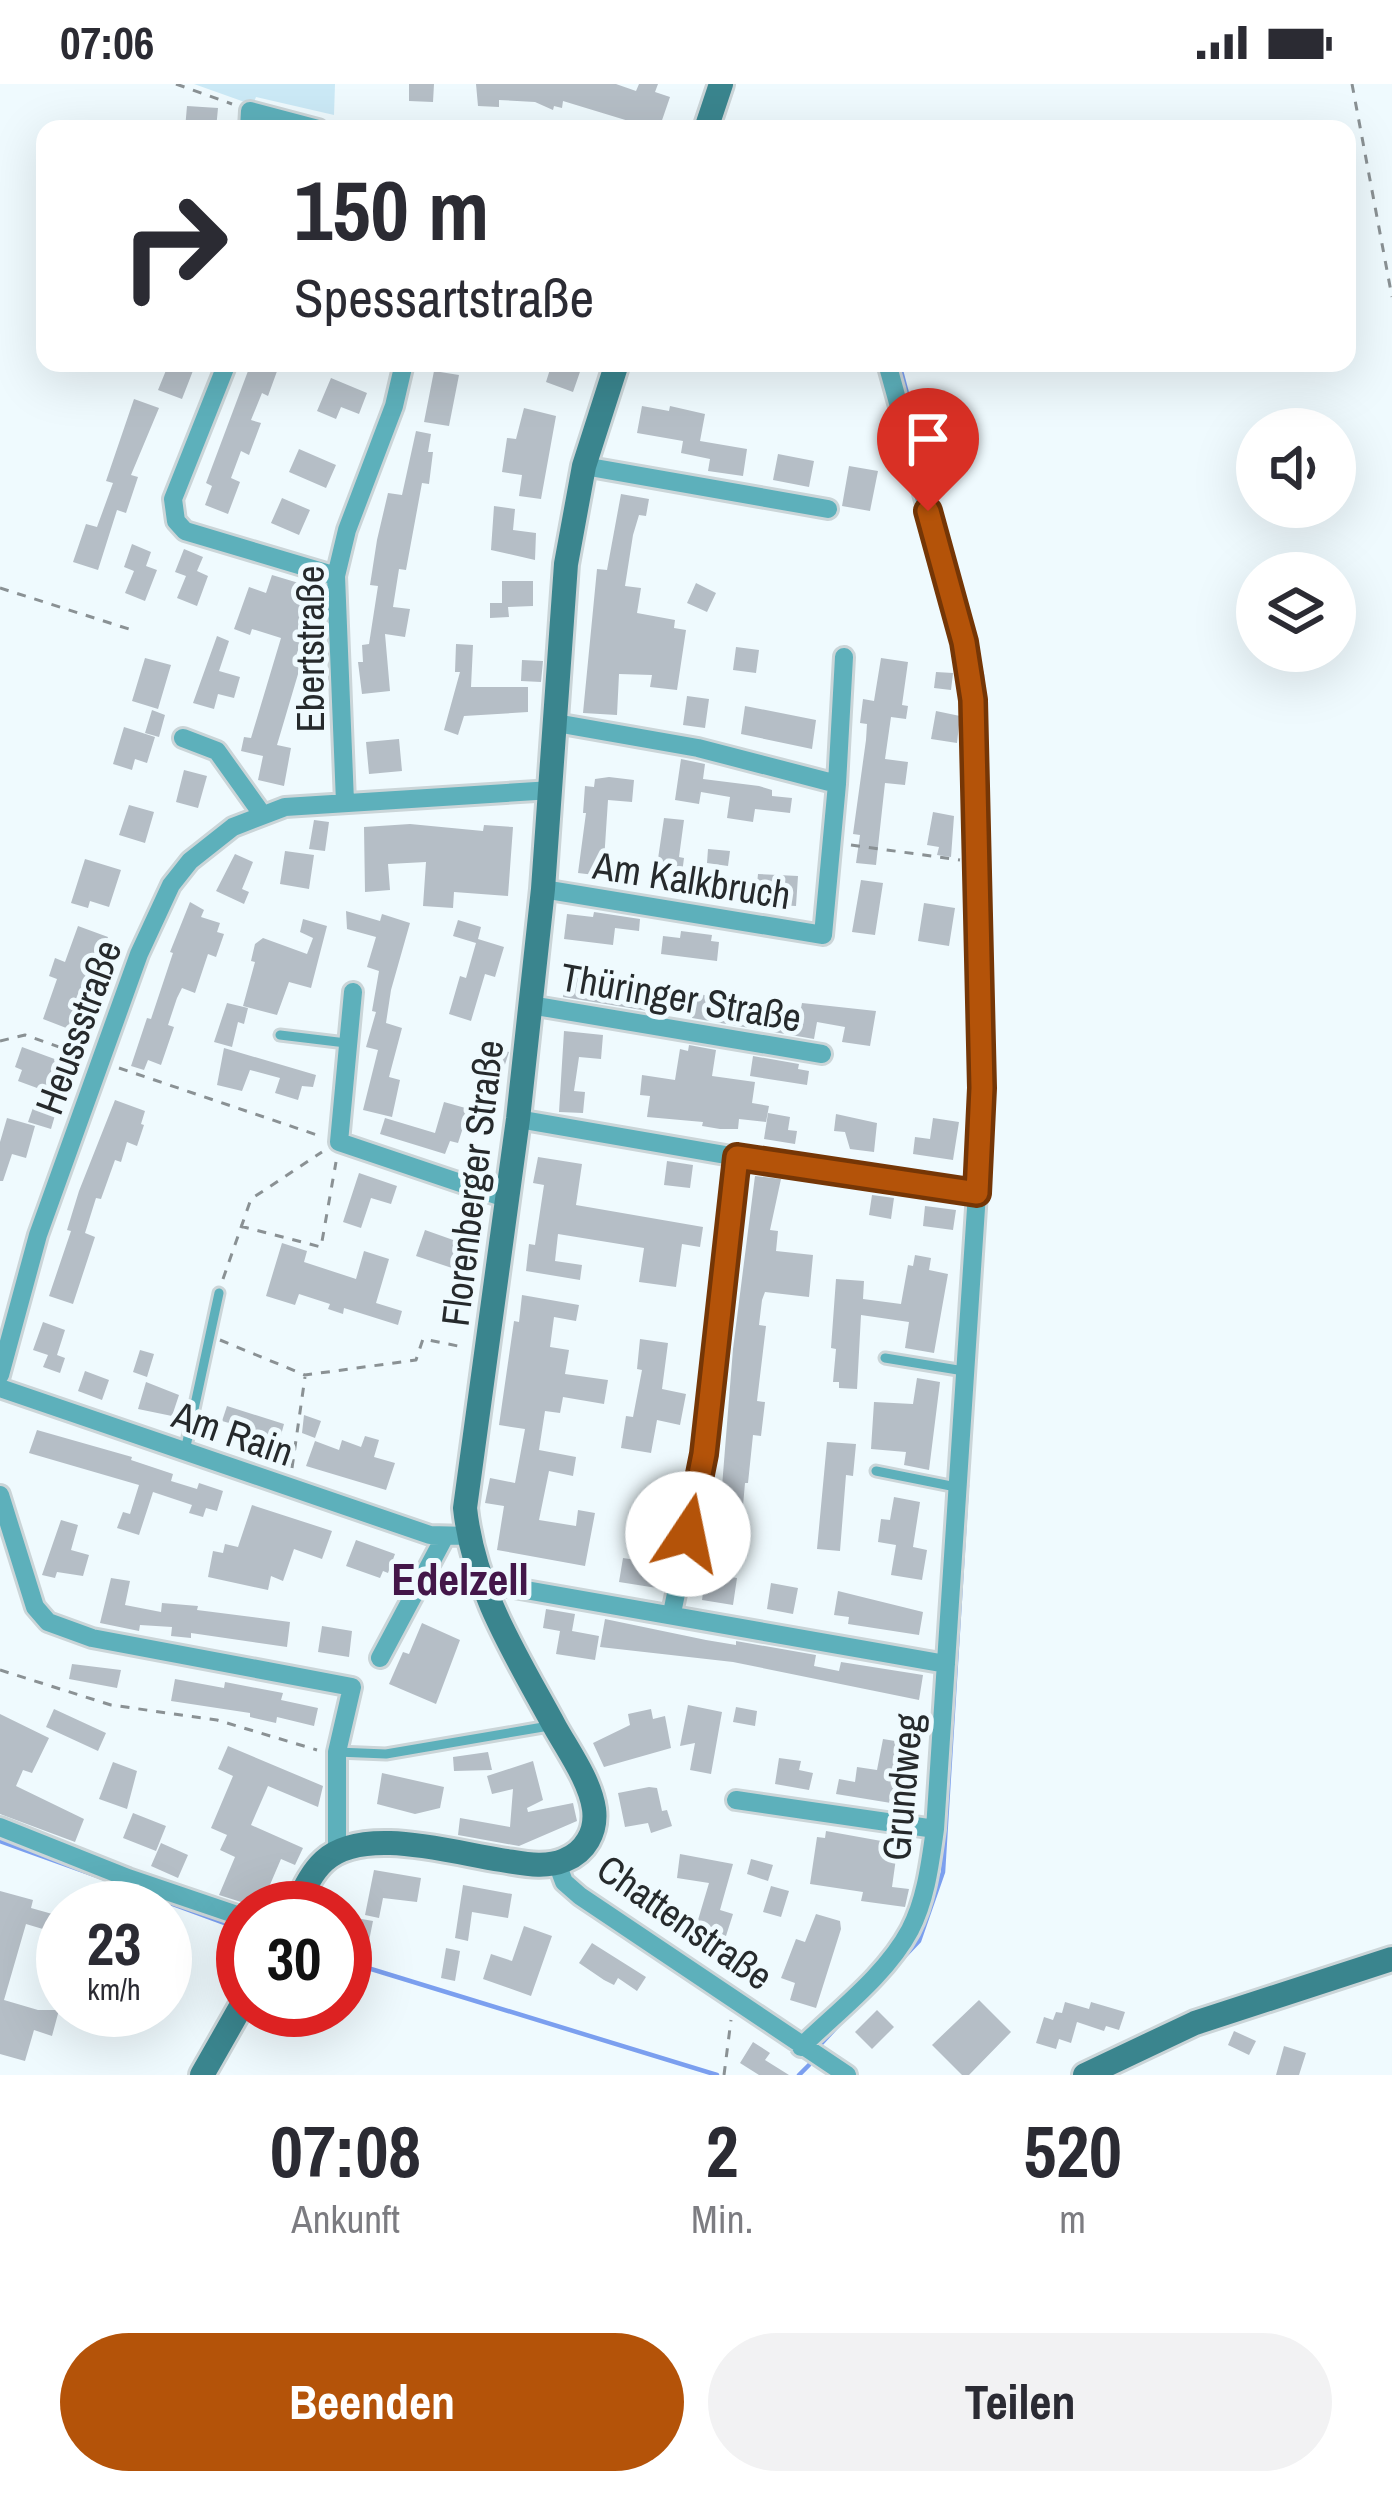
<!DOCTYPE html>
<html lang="de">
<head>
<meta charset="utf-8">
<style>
	body { margin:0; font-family:"Archivo Narrow",sans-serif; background:#f2f2f3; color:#2b2b33; height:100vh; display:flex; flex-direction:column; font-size:45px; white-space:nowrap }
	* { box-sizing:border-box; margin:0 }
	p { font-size:39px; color:#7c7c81 }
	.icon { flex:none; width:66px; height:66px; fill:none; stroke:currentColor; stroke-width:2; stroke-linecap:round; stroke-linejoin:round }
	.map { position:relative; height:1991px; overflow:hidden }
	.side { display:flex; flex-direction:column; background:#fff; flex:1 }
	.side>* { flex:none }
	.top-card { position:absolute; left:36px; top:36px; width:1320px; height:252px; border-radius:24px; box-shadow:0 12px 48px #0002; background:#fff; color:#2b2b33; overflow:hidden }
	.controls { position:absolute; left:1236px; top:324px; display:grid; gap:24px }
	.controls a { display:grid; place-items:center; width:120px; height:120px; border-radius:50%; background:#fff; box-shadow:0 12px 48px #0002; font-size:60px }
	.speed { position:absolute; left:36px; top:1797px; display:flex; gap:24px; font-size:60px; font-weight:700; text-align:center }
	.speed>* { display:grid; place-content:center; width:156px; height:156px; border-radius:50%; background:#fff; box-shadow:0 12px 48px #0002; line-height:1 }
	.speed small { font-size:30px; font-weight:400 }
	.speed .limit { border:18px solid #d22; background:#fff; color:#111 }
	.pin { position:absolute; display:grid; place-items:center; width:102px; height:102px; color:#fff; margin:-123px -51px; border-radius:50% 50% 50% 0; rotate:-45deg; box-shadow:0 0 12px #0007 }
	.pin .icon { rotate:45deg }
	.me { position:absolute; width:132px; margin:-66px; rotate:11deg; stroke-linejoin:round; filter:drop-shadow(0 0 9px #0008) }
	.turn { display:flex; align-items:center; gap:42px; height:252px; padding:0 60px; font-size:54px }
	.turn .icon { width:156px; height:156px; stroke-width:2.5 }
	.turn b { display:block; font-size:84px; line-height:102px }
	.eta { display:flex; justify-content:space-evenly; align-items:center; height:204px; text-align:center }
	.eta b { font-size:72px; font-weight:700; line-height:84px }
	.action { display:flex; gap:24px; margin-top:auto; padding:24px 60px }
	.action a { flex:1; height:138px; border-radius:72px; background:#b45309; color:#fff; font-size:48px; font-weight:700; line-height:138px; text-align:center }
	.action a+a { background:#f2f2f3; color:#2b2b33 }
	.status { display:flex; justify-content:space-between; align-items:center; height:84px; padding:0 60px; background:#fff; direction:ltr }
	.status svg { height:33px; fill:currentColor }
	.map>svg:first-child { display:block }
	.green { fill:#cbe9f6 }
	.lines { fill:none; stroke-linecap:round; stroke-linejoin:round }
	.stream { stroke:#7b9fef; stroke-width:4.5 }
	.building { fill:#b5bec6 }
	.lane-casing { stroke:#cbd5d8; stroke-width:15 }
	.street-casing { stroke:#cbd5d8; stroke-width:24 }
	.secondary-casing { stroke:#cbd5d8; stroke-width:30 }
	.path { stroke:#8a9194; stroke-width:3; stroke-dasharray:9 9; stroke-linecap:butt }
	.lane { stroke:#5db0bb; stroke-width:9 }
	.street { stroke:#5db0bb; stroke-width:18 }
	.secondary { stroke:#3a858e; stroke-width:24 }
	.route-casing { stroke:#753606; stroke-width:30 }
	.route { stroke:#b45309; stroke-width:21 }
	.labels { text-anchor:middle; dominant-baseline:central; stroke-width:10; stroke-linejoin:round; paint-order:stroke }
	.street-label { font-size:39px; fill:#262a2c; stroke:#effafe }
	.quarter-label { font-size:45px; font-weight:bold; fill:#431649; stroke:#effafe }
</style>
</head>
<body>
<div class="status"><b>07:06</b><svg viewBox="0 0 49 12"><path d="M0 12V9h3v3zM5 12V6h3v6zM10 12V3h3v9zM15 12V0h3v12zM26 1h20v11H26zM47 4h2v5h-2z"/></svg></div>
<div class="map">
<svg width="1392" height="1991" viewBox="0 0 1392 1991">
	<rect width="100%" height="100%" fill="#effafe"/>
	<!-- green -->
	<path class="green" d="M194,0H335L334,31L256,13L253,21Z"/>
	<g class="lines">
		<!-- stream -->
		<path class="stream" d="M899,279L965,529
			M973,557L982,591L989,922
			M0,1757L111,1797
			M137,1807L243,1846
			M901,1876L919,1857L943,1788L967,1401
			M345,1877L717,1991
			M819,1962L843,1936
			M799,1991L809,1981"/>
	</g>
	<!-- building -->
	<path class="building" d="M409,0H434L433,18L409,17Z
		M476,0H616L636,7L639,0H658L655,8L670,13L659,45H655L563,17L562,24L554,22L553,26L535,18L499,16V23L478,22Z
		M187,22L218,24L216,45H185Z
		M169,279H196L182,315L158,306Z
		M251,279H280L268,312L262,309L251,336L261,339L249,371L241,367L231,394L240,398L228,430L205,421L212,402L206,399Z
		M552,279L582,282L573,308L546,298Z
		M434,287L459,291L449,342L424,338Z
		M331,294L367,309L359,330L341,323L336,335L317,327Z
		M134,315L159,324L131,391L138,393L126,429L117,426L98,486L73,478L86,440L97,443L113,399L106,397Z
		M642,322L669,327L670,322L705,330L700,357L747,365L743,392L708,387L710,375L681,369L683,357L637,349Z
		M524,324L556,332L541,415L519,412L522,391L502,388L507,354L516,355Z
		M416,347L431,350L428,368H433L429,400L422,399L406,486L399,485L393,523L410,525L405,553L385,550L390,607L362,610L358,578H363L362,561L369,560L378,502L370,501L377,456L388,409L402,411Z
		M299,365L336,381L326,404L289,388Z
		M778,370L814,377L809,403L773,396Z
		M849,382L878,387L870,427L842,422Z
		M621,410L649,415L646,432L639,431L633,451L625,502L641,504L637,529L675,536L674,544L686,546L677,606L650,603L652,591L619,590L617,631L583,629L597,485L607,486Z
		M282,414L310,426L299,451L271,439Z
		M494,422L515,425L513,446L536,449L535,476L491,466Z
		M132,460L151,468L146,482L157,486L145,517L125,509L134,487L124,483Z
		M184,465L203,473L197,487L208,492L197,522L177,514L186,492L175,488Z
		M272,491L302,500L296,519L312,525L294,578L301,580L277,661L291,664L284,702L258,696L263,672L241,667L244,653L251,654L281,554L252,545L250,551L234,545L249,503L266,509Z
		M502,497H533V522L508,523L509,533L490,534V519H502Z
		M696,499L716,509L707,528L687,519Z
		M217,552L229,557L219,587L240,593L234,614L218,610L214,625L193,619Z
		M456,560L473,561L471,603H528V628L464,632L458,651L444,646L460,588H455Z
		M736,563L759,566L756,589L733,586Z
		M145,574L171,581L158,625L132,617Z
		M881,574L908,578L902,621L908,622L906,635L891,633L885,675L908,678L905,701L885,699L876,781L856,779L860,751L853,750L866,656L867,640L860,639L863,615L874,617Z
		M522,576L543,577L541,598L521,597Z
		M936,588L953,589L951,606L934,604Z
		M687,612L709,615L705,644L683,641Z
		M745,622L816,636L812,665L741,650Z
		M152,626L165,631L159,653L145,649Z
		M936,627L960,632L957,659L931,655Z
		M124,643L155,653L147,679L135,675L132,686L113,680Z
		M399,655L402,687L369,690L366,658Z
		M681,675L705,680L703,695L759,702L772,706V712L792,714L790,729L755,725L753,738L727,734L730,713L701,708L699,720L675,716Z
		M184,686L207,692L198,724L176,718Z
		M609,693L634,696L632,718L608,716L603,792L578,789L586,729H583L585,702L594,703L595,695Z
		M129,721L154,728L145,759L119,751Z
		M933,728L954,732L951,773L937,771L939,763L927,761Z
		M664,734L684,736L679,773L684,774L680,805L654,802Z
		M314,736L329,738L325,767L309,765Z
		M410,740L483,747L484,741L513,743L508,812L454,808L453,824L423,822L426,778L388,780L390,806L365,808L364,743Z
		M708,765L730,767L728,782L707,779Z
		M285,767L314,771L309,805L280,800Z
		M235,770L253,778L242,805L249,808L244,820L216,807Z
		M85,775L121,786L109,823L90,817L88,824L71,819Z
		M758,790L798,792L796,822L755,820Z
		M861,796L883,799L875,851L852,848Z
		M190,818L204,826L201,833L220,839L217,848L224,850L216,873L208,870L195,909L182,904L177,914L168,941L174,943L161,981L148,976L144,986L131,982L147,934L151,935L173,869L170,868Z
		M924,819L955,824L949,862L918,857Z
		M346,827L380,837L382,830L410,839L391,906L386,939L402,944L389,993L400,996L392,1033L363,1026L378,966L366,963L376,928L372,927L379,887L367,883L376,853L347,845Z
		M594,828L640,835L639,847L615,844L613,861L564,855L567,830L593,833Z
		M303,835L327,842L311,904L289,898L277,931L243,922L255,878L251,877L255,860L263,854L307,870L313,854L300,848Z
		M458,836L481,843L478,855L504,863L495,893L485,890L471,937L449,930L460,892L466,894L476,859L453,852Z
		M78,842L108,853L74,947L43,935L57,895L49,892L55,874L65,878Z
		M681,847L712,851L711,857L719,858L717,877L661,870L663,852L680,854Z
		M565,893L650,899L648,913L662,915L660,929L563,913Z
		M695,909L770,925L771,919L801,924L802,919L876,927L870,962L842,958L845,943L817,938L814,955L692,934Z
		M227,919L248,924L244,940L238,938L232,963L214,958Z
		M564,947L603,951L601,975L579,973L574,1007L585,1008L583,1029L559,1028Z
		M689,961L716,966L712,992L755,998L752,1019L769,1022L766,1038L739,1035L738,1045H720L702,1042L703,1038L647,1033L650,1012L640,1011L642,991L675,996L680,965L688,967Z
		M22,963L60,977L48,1008L18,997L22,986L15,983Z
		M491,963L509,968L491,1024L478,1020Z
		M224,964L316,991L313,1003L302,1002L298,1016L275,1009L280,994L250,986L242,1007L217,1001Z
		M753,972L799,980L798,985L809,987L807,1001L750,992Z
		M36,1015L58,1021L51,1045L28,1038Z
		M115,1016L145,1027L141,1040L144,1041L137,1062L127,1058L121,1078L115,1076L101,1115L96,1114L85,1149L95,1153L73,1220L49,1212L71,1147L67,1146L79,1107Z
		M444,1018L469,1025L458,1059L450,1057L445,1070L380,1050L385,1034L435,1049Z
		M768,1029L790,1033L788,1046L797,1047L795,1060L764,1055Z
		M836,1030L877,1039L874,1068L850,1065L845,1048L834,1047Z
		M7,1034L35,1042L26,1074L12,1070L3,1097H0V1058Z
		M933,1034L959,1038L953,1076L913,1070L915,1053L930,1055Z
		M538,1073L582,1080L576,1121L703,1143L700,1163L682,1160L676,1203L639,1198L644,1164L558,1150L555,1177L582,1181L580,1196L526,1187L529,1160L535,1161L544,1101L533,1099Z
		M667,1077L693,1081L690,1104L664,1101Z
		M359,1089L397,1102L391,1120L371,1114L361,1144L343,1138Z
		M755,1092L781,1095L770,1146L778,1147L776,1167L813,1171L809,1213L765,1208L762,1216L759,1241L766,1242L757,1317L765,1318L761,1352L753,1351L748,1399H745L742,1433L746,1434L745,1449L712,1446L714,1415H721L733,1265Z
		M872,1111L894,1114L891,1135L869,1131Z
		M925,1122L956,1126L953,1146L923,1142Z
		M425,1146L473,1163L464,1188L416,1172Z
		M282,1159L307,1167L304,1178L356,1195L364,1167L389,1175L376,1219L402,1227L398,1241L344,1224L343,1230L328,1225L330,1220L299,1210L295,1221L266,1212Z
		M915,1171L931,1174L929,1186L948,1190L934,1269L905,1264L909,1238L861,1231L857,1305L839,1304V1298H833L836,1265L831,1264L836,1195L864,1197L863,1215L901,1220L908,1181L913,1182Z
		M522,1211L579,1221L576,1237L554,1233L550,1263L569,1266L565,1290L608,1296L604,1320L563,1313L560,1329L545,1327L539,1366L576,1373L573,1392L549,1387L539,1436L576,1442L578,1426L595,1429L585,1482L497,1466L504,1422L485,1419L490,1394L515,1399L525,1345L499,1341L514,1237L519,1238Z
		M43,1238L65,1246L57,1271L65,1274L60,1289L43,1283L48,1271L33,1266Z
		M640,1255L668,1259L662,1305L686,1310L680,1341L657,1336L651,1369L621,1364L626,1332L633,1333L642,1286L637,1285Z
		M140,1266L154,1270L147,1293L133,1288Z
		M85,1287L109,1296L102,1316L78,1307Z
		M917,1294L940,1298L929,1386L904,1381L906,1368L871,1365L874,1318L913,1320Z
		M146,1298L179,1311L172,1332L138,1325Z
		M227,1322L284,1340L278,1362L274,1361L271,1370L239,1355L243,1343L222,1337Z
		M304,1331L321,1337L315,1354L302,1349Z
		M37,1346L132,1373L131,1376L173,1390L171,1397L197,1405L199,1399L223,1407L217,1427L206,1424L203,1433L189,1429L192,1421L153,1408L139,1451L117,1444L123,1428L130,1430L139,1401L29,1369Z
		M365,1352L379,1356L374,1373L395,1379L386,1406L306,1382L315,1357L339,1366L342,1356L361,1363Z
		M827,1358L856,1360L853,1392L846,1391L840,1467L817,1465Z
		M894,1413L920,1418L913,1463L927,1466L922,1496L891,1491L896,1461L878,1458L881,1435L890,1436Z
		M252,1421L332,1447L322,1475L294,1465L283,1497L271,1492L268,1506L208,1493L213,1467L223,1469L225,1460L238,1463Z
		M61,1436L78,1441L71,1466L89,1471L83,1492L57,1488L55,1494L42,1491Z
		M356,1456L395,1470L388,1489L383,1487L380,1494L346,1482Z
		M645,1460L664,1463L657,1504L619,1498L623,1474L642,1477Z
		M706,1489L737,1494L733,1521L702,1516Z
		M111,1494L130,1497L125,1521L161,1528L162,1519L198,1522L197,1526L290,1538L287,1563L191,1549V1554L171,1552L172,1543L140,1541L139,1547L100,1539Z
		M771,1499L798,1504L793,1530L767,1525Z
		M838,1507L923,1528L919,1551L848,1540L849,1533L834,1531Z
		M546,1525L575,1530L572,1547L599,1552L595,1576L556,1570L560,1547L543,1544Z
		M605,1535L706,1556L736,1561V1557L816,1571L814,1582L839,1587L841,1578L923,1591L919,1616L733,1578L600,1563Z
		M422,1539L460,1556L436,1620L389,1600L403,1568L409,1570Z
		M322,1542L352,1547L349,1573L318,1568Z
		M72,1580L121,1586L117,1604L69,1595Z
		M175,1595L224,1604L225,1598L283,1609L281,1616L318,1624L314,1642L277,1633L276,1639L250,1633V1629L171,1617Z
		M688,1621L722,1628L711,1690L690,1686L695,1659L680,1662Z
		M736,1623L757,1627L755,1642L733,1638Z
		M54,1625L106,1649L98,1667L46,1643Z
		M651,1625L653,1635L665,1632L671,1664L604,1683L593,1659L630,1641L628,1630Z
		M0,1630L49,1654L32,1689L23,1686L16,1702L84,1735L75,1758L0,1730Z
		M883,1655L913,1660L910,1684L903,1683L897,1720L836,1710L839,1695L855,1698L857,1683L877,1686Z
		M228,1662L323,1702L318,1723L268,1702L251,1741L303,1764L295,1781L281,1775L260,1824L219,1811L235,1773L220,1766L227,1751L211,1744L233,1692L218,1685Z
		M488,1668L492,1686L454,1687L453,1673Z
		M779,1674L801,1677L799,1686L813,1689L809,1706L775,1700Z
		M533,1677L543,1716L527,1724L528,1728L573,1719L577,1737L519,1762L458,1751L460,1734L510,1743L513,1705L492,1710L487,1692Z
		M113,1678L137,1687L127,1725L99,1715Z
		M382,1689L444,1703L440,1724L415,1730L377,1720Z
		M649,1703L657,1704L662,1727L667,1726L672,1742L651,1749L648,1739L625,1743L618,1709Z
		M133,1729L166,1742L156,1767L123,1754Z
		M826,1747L898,1760L892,1803L909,1805L905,1823L861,1817L863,1808L810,1800L817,1753L825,1754Z
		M161,1759L188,1771L178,1794L151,1782Z
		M680,1770L733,1780L720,1826L733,1830L726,1852L679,1838L674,1846L652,1832L664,1814L698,1836L709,1799L677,1794Z
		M751,1775L773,1781L768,1797L747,1790Z
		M374,1786L421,1794L417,1818L383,1814L379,1834L365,1831Z
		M463,1801L512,1810L508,1834L472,1828L468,1857L455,1854Z
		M771,1802L789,1807L781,1833L763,1828Z
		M0,1807L33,1816L31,1824L63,1833V1851L26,1840L4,1916L38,1926H59L52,1952L34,1946L25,1977L0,1970Z
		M816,1830L840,1837L841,1845L816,1924L790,1916L795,1899L781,1894L796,1855L805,1858Z
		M345,1832L373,1837L368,1862L345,1857Z
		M524,1842L552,1852L531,1912L483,1895L491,1870L512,1877Z
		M592,1859L646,1893L637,1907L618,1894L614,1901L604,1896L579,1879Z
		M446,1864L460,1867L455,1897L441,1894Z
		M979,1916L1011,1948L969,1991H962L932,1961Z
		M1065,1918L1089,1925L1091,1918L1125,1928L1119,1946L1106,1942L1104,1947L1077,1938L1071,1959L1059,1955L1056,1965L1036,1959L1044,1933L1053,1936L1056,1928L1062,1929Z
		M877,1926L894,1943L872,1965L855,1948Z
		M1234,1947L1256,1957L1249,1971L1228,1961Z
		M753,1958L770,1969L765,1976L789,1991H759L740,1979Z
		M1284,1962L1306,1969L1299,1991H1276Z"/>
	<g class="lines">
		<!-- lane casing -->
		<g class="lane-casing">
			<path id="lane" d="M280,951L346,959
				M885,1274L964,1287
				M185,1367L219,1209
				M876,1387L956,1403
				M337,1668L386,1670L549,1642"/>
		</g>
		<!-- street casing -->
		<g class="street-casing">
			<path id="street" d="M249,45L250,27L318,45
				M227,279L173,415L176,437L185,447L336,492
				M584,382L828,425
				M556,639L698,664L837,700
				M183,654L217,667L262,730
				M345,718L336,492L347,446L394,322L404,279
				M543,805L823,851L837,700L844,573
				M353,908L339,1058L508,1115
				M530,921L822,970
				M518,1035L737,1073L977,1109
				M0,1291L38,1151L139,870L171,801L190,777L233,743L285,723L552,706
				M0,1304L430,1451L468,1452
				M0,1411L35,1523L48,1538L92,1554L352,1603L337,1668V1768
				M480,1498L946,1580
				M672,1529L705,1370L737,1073
				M380,1574L444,1454
				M736,1716L935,1745
				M0,1743L128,1794L243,1833
				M557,1779L564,1798L580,1812L847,1991
				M801,1963C838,1927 886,1891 910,1846C926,1815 930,1780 935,1745L977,1109L982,1003L973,616L964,558L887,279"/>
		</g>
		<!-- secondary casing -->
		<g class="secondary-casing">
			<path id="secondary" d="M706,45L721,0
				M295,1824C303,1808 310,1790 324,1777C363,1741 453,1769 501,1776C522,1779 544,1785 565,1776C585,1768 597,1748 594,1725C590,1697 569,1668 555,1643C516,1571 474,1507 465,1424L518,1035L543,805L566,480L584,382L617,279
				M202,1991L243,1919
				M1085,1991L1195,1939L1392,1875"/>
		</g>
		<!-- path -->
		<path class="path" d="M176,0L232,20
			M1352,0L1392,213
			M0,504L132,546
			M851,761L960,776
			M0,957L25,951L82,971
			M119,984L320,1052
			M240,1142L321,1163L336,1078
			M223,1195L251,1115L322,1068
			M220,1256L305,1291L416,1276L423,1255L463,1263
			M292,1384L305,1293
			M0,1586L111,1621L217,1636L317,1666
			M724,1991L731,1936"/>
		<!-- lane -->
		<use href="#lane" class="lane"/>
		<!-- street -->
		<use href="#street" class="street"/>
		<!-- secondary -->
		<use href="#secondary" class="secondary"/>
	</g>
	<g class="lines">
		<!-- route casing -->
		<g class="route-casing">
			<path id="route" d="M688,1450L704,1370L737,1073L977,1109L982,1004L973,616L964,558L928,427"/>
		</g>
		<!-- route -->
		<use href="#route" class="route"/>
	</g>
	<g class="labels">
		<!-- street labels -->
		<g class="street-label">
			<text transform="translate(310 565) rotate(-90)">Ebertstraße</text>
			<text transform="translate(692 796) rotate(9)">Am Kalkbruch</text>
			<text transform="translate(681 913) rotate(10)">Thüringer Straße</text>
			<text transform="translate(78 943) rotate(-70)">Heussstraße</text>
			<text transform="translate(472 1099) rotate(-83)">Florenberger Straße</text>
			<text transform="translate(233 1349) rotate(19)">Am Rain</text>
			<text transform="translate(902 1703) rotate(-85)">Grundweg</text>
			<text transform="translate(685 1838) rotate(35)">Chattenstraße</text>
		</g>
		<!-- quarter labels -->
		<g class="quarter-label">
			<text x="460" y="1494">Edelzell</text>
		</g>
	</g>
</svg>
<div class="controls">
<a><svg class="icon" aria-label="sound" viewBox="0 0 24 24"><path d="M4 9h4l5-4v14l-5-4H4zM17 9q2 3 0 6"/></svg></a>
<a><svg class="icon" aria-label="layers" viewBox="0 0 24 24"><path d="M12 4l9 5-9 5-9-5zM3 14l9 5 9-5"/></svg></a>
</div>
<div class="speed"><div>23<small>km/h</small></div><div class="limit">30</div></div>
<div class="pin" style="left:928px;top:427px;background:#d93025"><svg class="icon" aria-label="arrive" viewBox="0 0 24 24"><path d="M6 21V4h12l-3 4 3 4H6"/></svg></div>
<svg class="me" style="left:688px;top:1450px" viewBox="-20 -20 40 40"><circle r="19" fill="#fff"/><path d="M0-13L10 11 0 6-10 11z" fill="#b45309"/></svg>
<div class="top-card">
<div class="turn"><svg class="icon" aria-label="right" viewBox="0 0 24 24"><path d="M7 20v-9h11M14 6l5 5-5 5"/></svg><div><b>150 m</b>Spessartstraße</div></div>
</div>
</div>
<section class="side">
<div class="eta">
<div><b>07:08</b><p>Ankunft</p></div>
<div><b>2</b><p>Min.</p></div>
<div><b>520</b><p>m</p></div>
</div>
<div class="action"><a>Beenden</a><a>Teilen</a></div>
</section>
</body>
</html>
